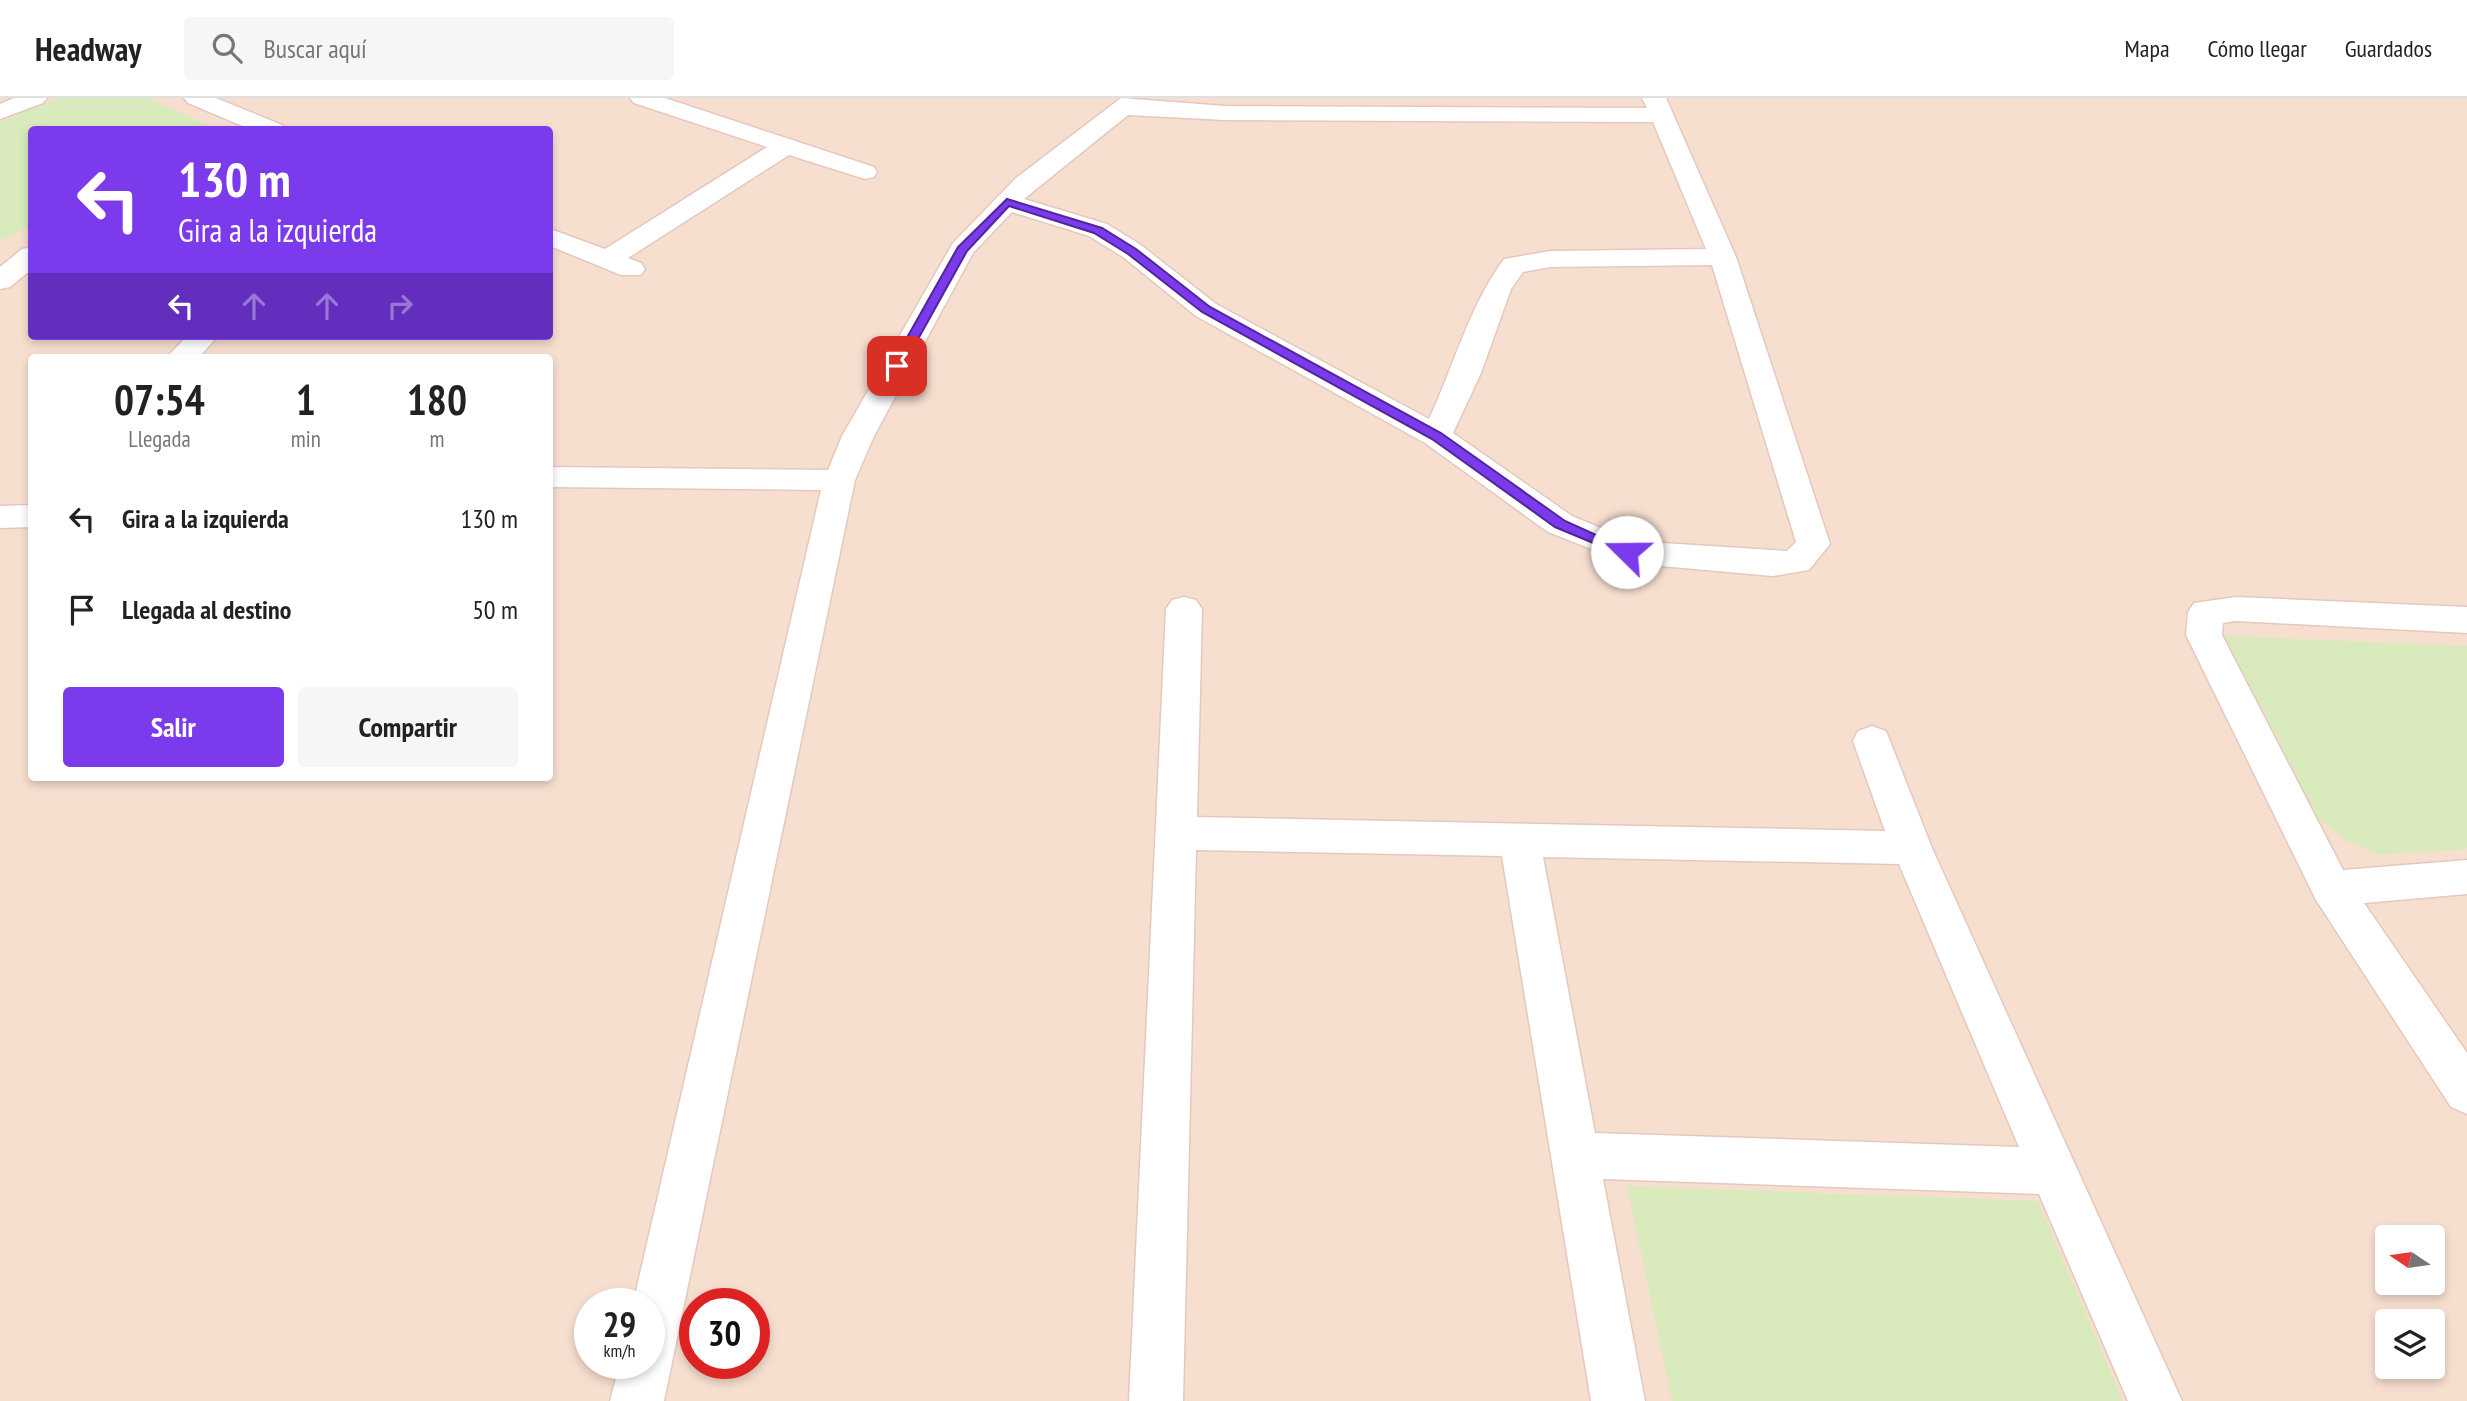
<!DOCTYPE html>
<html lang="es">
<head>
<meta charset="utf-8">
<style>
	body { margin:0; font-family:"PT Sans Narrow",sans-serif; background:#f6f6f6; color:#222; height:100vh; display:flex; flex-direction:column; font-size:26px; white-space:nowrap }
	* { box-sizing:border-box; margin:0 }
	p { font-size:23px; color:#767676 }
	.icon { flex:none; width:38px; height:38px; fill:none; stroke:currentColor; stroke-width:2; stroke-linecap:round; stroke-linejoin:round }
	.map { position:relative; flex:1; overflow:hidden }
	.panel { position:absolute; left:28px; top:256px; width:525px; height:427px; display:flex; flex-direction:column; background:#fff; border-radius:7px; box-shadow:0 4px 10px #0003 }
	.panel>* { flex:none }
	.banner { position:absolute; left:28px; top:28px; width:525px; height:214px; border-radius:7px; box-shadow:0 4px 10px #0003; background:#7c3aed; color:#fff; overflow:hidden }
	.needle { width:46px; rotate:283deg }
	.buttons { position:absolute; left:2375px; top:1127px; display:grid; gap:14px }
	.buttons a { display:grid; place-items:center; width:70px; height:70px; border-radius:7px; background:#fff; box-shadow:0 4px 10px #0003; font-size:35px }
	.speed { position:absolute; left:574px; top:1190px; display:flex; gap:14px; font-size:35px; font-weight:700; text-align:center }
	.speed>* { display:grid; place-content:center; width:91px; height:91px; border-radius:50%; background:#fff; box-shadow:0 4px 10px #0003; line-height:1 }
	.speed small { font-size:18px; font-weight:400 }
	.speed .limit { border:10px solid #d22; background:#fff; color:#111 }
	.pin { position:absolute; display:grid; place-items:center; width:60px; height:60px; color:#fff; margin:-30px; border-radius:14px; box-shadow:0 4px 10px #0006 }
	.me { position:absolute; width:77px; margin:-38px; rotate:292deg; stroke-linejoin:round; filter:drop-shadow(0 0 5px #0008) }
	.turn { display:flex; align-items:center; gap:24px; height:147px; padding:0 35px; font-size:32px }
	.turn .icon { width:91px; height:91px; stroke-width:2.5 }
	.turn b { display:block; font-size:49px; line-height:60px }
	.lanes { display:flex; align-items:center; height:66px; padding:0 35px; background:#0003; justify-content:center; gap:35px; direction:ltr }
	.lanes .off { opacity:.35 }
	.eta { display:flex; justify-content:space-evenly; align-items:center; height:119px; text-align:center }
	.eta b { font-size:42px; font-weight:600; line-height:49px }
	.action { display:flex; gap:14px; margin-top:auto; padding:14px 35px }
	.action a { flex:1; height:80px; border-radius:7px; background:#7c3aed; color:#fff; font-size:28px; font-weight:600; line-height:80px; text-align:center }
	.action a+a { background:#f6f6f6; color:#222 }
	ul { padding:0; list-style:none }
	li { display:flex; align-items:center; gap:21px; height:91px; padding:0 35px }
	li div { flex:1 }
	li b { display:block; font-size:26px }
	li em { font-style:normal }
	header { display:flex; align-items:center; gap:42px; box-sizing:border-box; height:98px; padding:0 35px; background:#fff; border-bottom:2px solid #e0e0e0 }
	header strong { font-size:33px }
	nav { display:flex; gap:38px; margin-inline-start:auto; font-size:24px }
	.search { width:490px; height:63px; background:#f6f6f6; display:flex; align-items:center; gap:18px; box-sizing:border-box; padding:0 24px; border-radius:7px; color:#767676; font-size:26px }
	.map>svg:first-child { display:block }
	.residential { fill:#f7dfd0; fill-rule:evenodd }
	.green { fill:#d9ebbd }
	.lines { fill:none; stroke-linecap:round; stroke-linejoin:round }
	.minor-casing { stroke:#e4c8be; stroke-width:3 }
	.minor { fill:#fff; fill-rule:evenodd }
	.route { fill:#7c3aed; stroke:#51269a; stroke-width:2 }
</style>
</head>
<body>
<header>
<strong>Headway</strong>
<div class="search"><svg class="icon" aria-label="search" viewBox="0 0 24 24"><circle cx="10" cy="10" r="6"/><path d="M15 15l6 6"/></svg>Buscar aquí</div>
<nav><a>Mapa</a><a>Cómo llegar</a><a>Guardados</a></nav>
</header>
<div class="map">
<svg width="2467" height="1303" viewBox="0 0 2467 1303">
	<rect width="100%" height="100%" fill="#fdecdf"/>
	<!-- residential -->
	<path class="residential" d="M0,0H2467V1303H0ZM32,32H550V238H32ZM32,259H550V679H32ZM2387,1139H2432V1185H2387ZM590,1206H649V1265H590ZM695,1206H754V1265H695ZM2387,1223H2432V1269H2387Z"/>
	<!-- green -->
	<path class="green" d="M57,0H148L215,31L32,32L31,128L0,142V24Z
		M2225,538L2467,548V751L2380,757L2347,743L2318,720Z
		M1627,1088L2038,1103L2123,1303H1672Z"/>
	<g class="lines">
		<!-- minor casing -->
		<g class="minor-casing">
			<path id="minor" d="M14,0H47L43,5L0,21V6Z
				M184,0H216L282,27L286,32H252L188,5Z
				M630,0H665L874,69L877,74L874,79L865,81L789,57L628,160L641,165L645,171L641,177H621L550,148V131L605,151L767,49L634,5Z
				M1121,0L1225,8L1647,10L1642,0H1666L1736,159L1830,446L1809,472L1773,478L1627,465L1548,434L1425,345L1196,218L1123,159L1089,138L1012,114L973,155L874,338L855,382L664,1303H610L620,1265H649V1206H633L821,392L550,389V369L828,372L842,338L953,145L1016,80ZM1128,17L1225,22L1653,24L1706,151L1550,153L1504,161C1469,208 1454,268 1429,321L1216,206L1141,147L1107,126L1024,101ZM1712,167L1796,444L1787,453L1632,443L1572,418L1453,335L1481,275L1511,191L1523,174L1550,169Z
				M32,149V171L10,189L0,191V169L22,151Z
				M187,238H218L199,259H167Z
				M32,407V429L0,430V408Z
				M1184,499L1196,502L1202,511L1197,719L1885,733L1853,643L1858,633L1872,628L1886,633L1932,750L2182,1303H2128L2039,1096L1603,1081L1645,1303H1591L1502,758L1196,752L1183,1303H1129L1166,511L1172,502ZM1543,759L1899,766L2019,1049L1595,1035Z
				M2236,499L2467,509V535L2236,523L2223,525L2222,537L2343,772L2467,762V796L2364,805L2467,955V1016L2451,1009L2316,802L2186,537L2188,514L2194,505Z"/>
		</g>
		<!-- minor -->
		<use href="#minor" class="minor"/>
	</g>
	<!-- route -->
	<path class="route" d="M1007,101L1102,130L1136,151L1210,209L1441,335L1565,423L1634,454L1627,458L1622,457L1555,429L1432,341L1202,214L1128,156L1094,135L1009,108L967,153L903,268L893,270L891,268L958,149Z"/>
</svg>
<div class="buttons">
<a><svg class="needle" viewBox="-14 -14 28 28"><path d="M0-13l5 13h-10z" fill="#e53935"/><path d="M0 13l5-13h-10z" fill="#767676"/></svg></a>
<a><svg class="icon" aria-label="layers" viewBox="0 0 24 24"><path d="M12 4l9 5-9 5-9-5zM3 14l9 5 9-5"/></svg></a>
</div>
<div class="speed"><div>29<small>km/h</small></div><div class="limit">30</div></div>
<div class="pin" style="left:897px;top:268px;background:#d93025"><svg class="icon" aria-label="arrive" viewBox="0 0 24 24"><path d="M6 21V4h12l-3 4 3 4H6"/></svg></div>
<svg class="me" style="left:1627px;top:454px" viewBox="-20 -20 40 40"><circle r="19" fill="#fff"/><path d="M0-13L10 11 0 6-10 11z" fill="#7c3aed"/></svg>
<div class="banner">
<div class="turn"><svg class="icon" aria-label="left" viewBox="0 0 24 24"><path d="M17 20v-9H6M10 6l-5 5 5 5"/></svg><div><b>130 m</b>Gira a la izquierda</div></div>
<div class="lanes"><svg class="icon" aria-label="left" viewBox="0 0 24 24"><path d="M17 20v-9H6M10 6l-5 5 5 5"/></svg><svg class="icon off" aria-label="ahead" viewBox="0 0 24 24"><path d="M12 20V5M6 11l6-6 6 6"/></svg><svg class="icon off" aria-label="ahead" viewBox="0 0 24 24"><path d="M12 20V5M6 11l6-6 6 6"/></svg><svg class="icon off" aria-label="right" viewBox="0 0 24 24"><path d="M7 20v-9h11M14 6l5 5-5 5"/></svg></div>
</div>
<section class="panel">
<div class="eta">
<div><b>07:54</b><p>Llegada</p></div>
<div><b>1</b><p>min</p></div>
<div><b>180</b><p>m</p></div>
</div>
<ul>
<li><svg class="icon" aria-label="left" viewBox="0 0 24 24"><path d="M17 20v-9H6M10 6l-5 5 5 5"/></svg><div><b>Gira a la izquierda</b></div><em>130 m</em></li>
<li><svg class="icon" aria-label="arrive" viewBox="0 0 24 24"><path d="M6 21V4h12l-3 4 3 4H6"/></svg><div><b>Llegada al destino</b></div><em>50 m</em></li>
</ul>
<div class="action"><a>Salir</a><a>Compartir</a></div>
</section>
</div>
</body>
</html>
